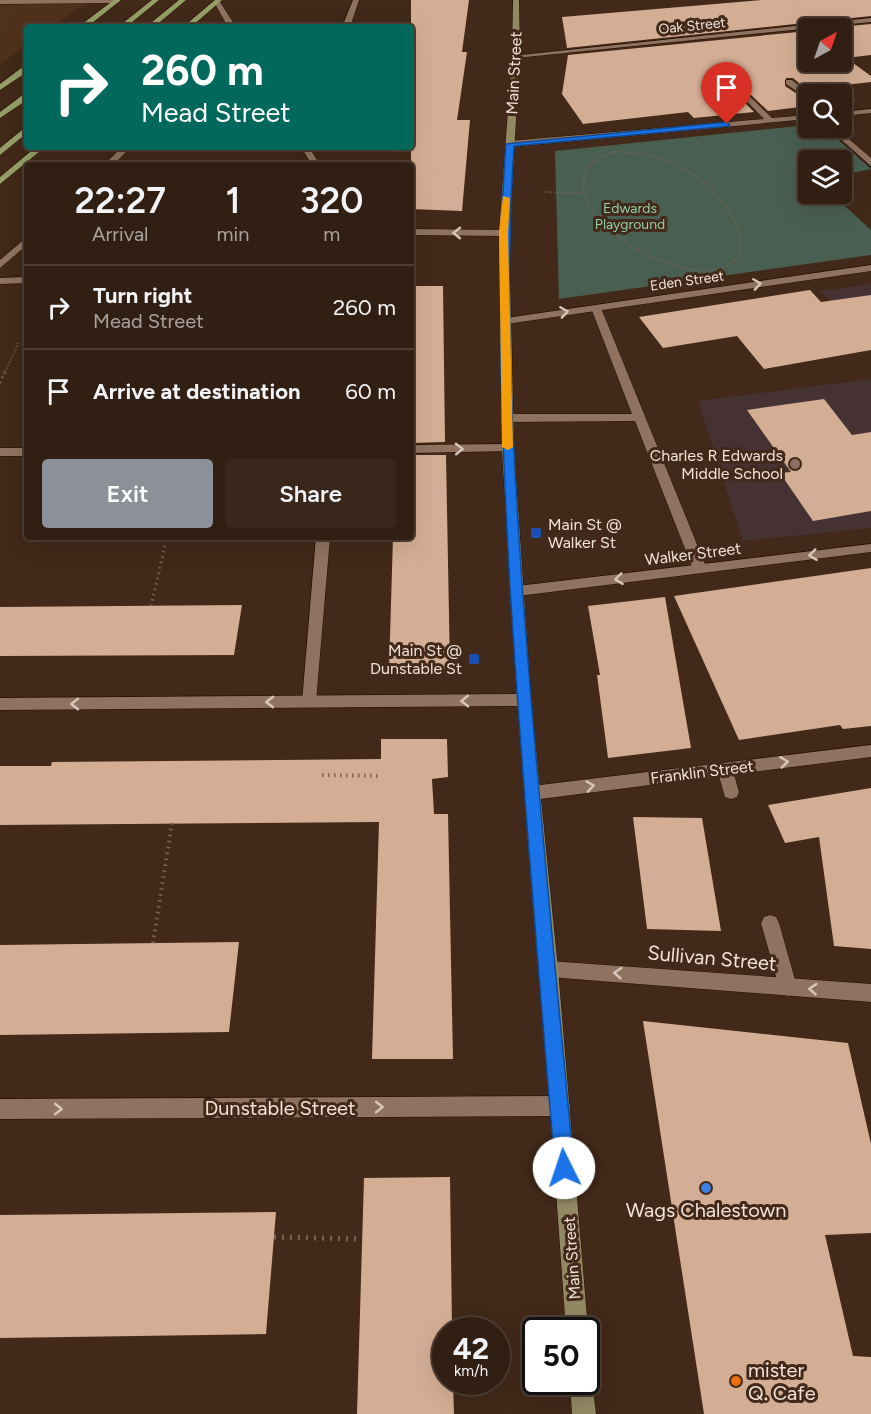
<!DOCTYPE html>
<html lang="en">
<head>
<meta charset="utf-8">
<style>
	body { margin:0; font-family:Figtree,sans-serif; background:#3a271c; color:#f1f3f6; height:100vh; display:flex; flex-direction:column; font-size:22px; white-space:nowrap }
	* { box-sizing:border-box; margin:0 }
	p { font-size:20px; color:#a8a2a0 }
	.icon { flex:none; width:33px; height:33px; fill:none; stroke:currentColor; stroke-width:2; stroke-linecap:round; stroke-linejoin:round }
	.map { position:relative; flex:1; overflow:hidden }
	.details { position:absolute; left:24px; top:162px; width:390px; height:378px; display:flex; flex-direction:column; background:#321f13; border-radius:6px; box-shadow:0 6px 24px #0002,0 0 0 2px #4d3d33 }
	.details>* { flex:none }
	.top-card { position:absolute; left:24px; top:24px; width:390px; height:126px; border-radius:6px; box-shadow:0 6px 24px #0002,0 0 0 2px #4d3d33; background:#00695c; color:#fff; overflow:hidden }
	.needle { width:39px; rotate:40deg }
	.controls { position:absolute; left:798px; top:18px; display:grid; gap:12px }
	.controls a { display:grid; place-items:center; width:54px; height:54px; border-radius:6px; background:#321f13; box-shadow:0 6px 24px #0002,0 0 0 2px #4d3d33; font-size:30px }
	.speed { position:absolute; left:432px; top:1317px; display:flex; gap:12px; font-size:30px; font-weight:700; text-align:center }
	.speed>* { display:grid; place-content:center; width:78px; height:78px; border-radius:50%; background:#321f13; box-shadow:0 6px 24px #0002,0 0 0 2px #4d3d33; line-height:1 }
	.speed small { font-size:15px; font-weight:400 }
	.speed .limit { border:3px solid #111; border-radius:9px; background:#fff; color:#111 }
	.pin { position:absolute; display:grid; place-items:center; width:51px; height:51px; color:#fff; margin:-62px -26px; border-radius:50% 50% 50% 0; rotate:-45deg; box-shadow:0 0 6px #0007 }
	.pin .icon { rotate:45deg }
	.me { position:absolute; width:66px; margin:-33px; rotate:356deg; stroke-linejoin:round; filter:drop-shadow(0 0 4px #0008) }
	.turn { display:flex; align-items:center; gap:21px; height:126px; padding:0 18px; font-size:27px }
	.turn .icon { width:78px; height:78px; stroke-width:2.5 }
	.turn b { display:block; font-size:42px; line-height:51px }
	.eta { display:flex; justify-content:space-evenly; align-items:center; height:102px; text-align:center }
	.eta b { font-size:36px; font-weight:600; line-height:42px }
	.button { display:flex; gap:12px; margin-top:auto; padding:12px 18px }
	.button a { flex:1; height:69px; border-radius:6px; background:#8c9099; color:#fff; font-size:24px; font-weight:600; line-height:69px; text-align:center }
	.button a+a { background:#3a271c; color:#f1f3f6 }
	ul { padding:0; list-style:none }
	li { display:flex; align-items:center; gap:18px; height:84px; padding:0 18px; border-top:2px solid #4d3d33 }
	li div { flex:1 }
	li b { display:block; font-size:22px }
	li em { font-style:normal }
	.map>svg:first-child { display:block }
	.built { fill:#50311c }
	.education { fill:#463133 }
	.green { fill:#495f51 }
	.building { fill:#d4ae94 }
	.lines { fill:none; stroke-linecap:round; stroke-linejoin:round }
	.lane-casing { stroke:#271103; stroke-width:1 }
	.street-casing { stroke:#271103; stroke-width:1 }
	.secondary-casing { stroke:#271103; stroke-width:1 }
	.primary-casing { stroke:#271103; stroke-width:1 }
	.path-far3 { stroke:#7a6456; stroke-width:2; stroke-dasharray:1 2; stroke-linecap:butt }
	.path-far2 { stroke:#7a6456; stroke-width:3; stroke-dasharray:1.5 4; stroke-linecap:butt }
	.path-far1 { stroke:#7a6456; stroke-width:4; stroke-dasharray:1.5 4.5; stroke-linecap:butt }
	.path { stroke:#7a6456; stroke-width:5; stroke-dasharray:2 6; stroke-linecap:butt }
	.lane { fill:#8f7360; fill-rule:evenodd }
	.street { fill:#8f7360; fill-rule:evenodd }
	.secondary { fill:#928964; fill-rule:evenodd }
	.primary { fill:#969e68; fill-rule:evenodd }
	.oneway { stroke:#d9c6ba }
	.route { fill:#1a73e8; stroke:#114b97; stroke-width:1.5 }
	.slow { fill:#f59e0b }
	.education-dot { fill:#8d6e63; stroke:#422919; stroke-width:2 }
	.transit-dot { fill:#1a4fb4; stroke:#422919; stroke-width:2 }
	.shop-dot { fill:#3f7fe0; stroke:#422919; stroke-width:2 }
	.food-dot { fill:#e8710a; stroke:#422919; stroke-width:2 }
	.labels { text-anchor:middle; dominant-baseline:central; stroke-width:6; stroke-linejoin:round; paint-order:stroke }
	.far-street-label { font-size:14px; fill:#f2e2d8; stroke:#422919 }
	.far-park-label { font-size:14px; fill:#90d0a8; stroke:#422919 }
	.street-label { font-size:16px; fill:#f2e2d8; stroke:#422919 }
	.poi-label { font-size:16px; fill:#f2e2d8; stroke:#422919; text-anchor:end }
	.near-street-label { font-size:20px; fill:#f2e2d8; stroke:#422919 }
	.near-poi-label { font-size:20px; fill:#f2e2d8; stroke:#422919 }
</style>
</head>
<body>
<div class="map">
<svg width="871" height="1414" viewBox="0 0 871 1414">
	<rect width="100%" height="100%" fill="#422919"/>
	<!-- built -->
	<path class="built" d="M0,0H91L52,27H27V45L0,64Z"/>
	<!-- education -->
	<path class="education" d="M871,284V344L820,291Z
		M871,379V528L743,541L698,401Z"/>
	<!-- green -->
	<path class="green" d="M808,125V128H825L871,169L842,175V160H808V194H832L871,230V255L559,299L555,151Z"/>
	<!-- building -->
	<path class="building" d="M411,0H469L462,52H467L457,120H470L462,211L411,209Z
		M762,0H871V16L567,48L562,17Z
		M871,24V55L846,58L871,76V82L836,86L855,101L842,103V94H812L793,78H786L785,86L808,101V106L768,111L730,75L725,83L754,112L694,118L688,112L583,124L562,94L568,55L808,31V62H842V28H829Z
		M411,286H443L445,442L411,443Z
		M810,290L821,302L871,295V350L764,369L737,336L663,348L639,317Z
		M824,399L852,435L871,432V511L813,521L780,473L791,472L747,410Z
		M411,455H446L450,669L389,670L393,537H411Z
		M871,568V726L843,729L840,725L739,740L674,596Z
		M665,597L691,748L608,758L597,675H600L588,606Z
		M242,605L234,655L0,656V607Z
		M381,739H447L448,777L432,779L434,814H448L453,1059H372L379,822L0,825V766H51L52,762L381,759Z
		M871,788V949L834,946L819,837L785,843L768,805Z
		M633,817L702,818L721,931L647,929Z
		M239,942L229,1032L0,1035V945Z
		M643,1021L848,1043L871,1144V1233L825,1235L853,1356L871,1357V1414H704Z
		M450,1177L452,1330H446V1382H453L454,1414H357L364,1178Z
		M276,1212L266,1334L0,1338V1215Z"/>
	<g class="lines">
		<!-- lane casing -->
		<g class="lane-casing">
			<path id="lane" d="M828,128H836L871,158V166Z
				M122,147H131L113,165H104Z
				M27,237V245L0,268V260Z
				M596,305L601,308L707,569L705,572H695L693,569L635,421L507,422L501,418L507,414H632L591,308Z
				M316,537H330L316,702L314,706H304L302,702Z
				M725,763L731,764L739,792L737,797L731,799L725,797L717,769L719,764Z
				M770,915L776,917L779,923L797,987L794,993L788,996L782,993L779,987L761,923L764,917Z"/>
		</g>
		<!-- street casing -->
		<g class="street-casing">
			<path id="street" d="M0,0H120V1L117,3L0,4Z
				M217,0L220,2L236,27H228L214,2Z
				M353,0H359L350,27H342Z
				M871,18V22L516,58L512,56Z
				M730,77L772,118L808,115V119L510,147L506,144L510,141L764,119L727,81Z
				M786,80H792L810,94L808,99L786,84Z
				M871,109V113L842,116V112Z
				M301,147H309L320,165H312Z
				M411,229L504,230L509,233L504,236L411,235Z
				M871,265V271L506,324L501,321L506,318Z
				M27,277V283L0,284V278Z
				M508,444L514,448L512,451L411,453V445Z
				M0,448H27V456H0Z
				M871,544V552L518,596L511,591L518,586Z
				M524,694L529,696L531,700L529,704L524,706L0,710V698Z
				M871,745V757L532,800L526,798L524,793L526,788L532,786Z
				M549,961L871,984V1002L549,977L543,975L540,969L543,963Z
				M560,1096L567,1099L570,1106L567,1113L560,1116L0,1119V1099Z"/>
		</g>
		<!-- secondary casing -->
		<g class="secondary-casing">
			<path id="secondary" d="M513,0H519L520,56L509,233L514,448L531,700L558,969L588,1330L586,1334V1330H566L540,969L517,700L502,448L499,233L512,56Z
				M586,1373L592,1382L596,1414H572L570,1382H586Z"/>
		</g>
		<!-- primary casing -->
		<g class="primary-casing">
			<path id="primary" d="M114,0H121L87,27H78Z
				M152,0H159L126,27H118Z
				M179,0H186L154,27H146Z
				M215,0H222L191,27H183Z
				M24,66H27V72L0,90V84Z
				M24,94H27V100L0,118V112Z
				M27,126V133L0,155V148Z
				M36,147H45L0,184V177Z"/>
		</g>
		<!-- path-far3 -->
		<path class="path-far3" d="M615,152C642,152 666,158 689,172C728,194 778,274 697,270C659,268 578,224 584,180C586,163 599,156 615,152Z
			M545,192L582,193
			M4,374L19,342"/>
		<!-- path-far2 -->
		<path class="path-far2" d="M0,383L5,372
			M151,606L167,537"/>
		<!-- path-far1 -->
		<path class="path-far1" d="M322,775L380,776
			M153,943L172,823"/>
		<!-- path -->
		<path class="path" d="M274,1237L362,1239"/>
		<!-- lane -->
		<use href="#lane" class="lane"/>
		<!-- street -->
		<use href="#street" class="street"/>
		<!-- secondary -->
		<use href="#secondary" class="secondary"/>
		<!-- primary -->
		<use href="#primary" class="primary"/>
	</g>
	<!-- one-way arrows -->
	<defs><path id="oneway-chevron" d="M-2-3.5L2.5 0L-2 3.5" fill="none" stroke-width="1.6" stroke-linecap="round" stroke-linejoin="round" transform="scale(1.5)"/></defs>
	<g class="oneway">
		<use href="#oneway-chevron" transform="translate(457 233) rotate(-179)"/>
		<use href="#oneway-chevron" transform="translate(757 284) rotate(-8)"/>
		<use href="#oneway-chevron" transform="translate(564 312) rotate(-8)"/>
		<use href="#oneway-chevron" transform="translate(459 449) rotate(-1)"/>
		<use href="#oneway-chevron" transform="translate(813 555) rotate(173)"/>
		<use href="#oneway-chevron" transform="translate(619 579) rotate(173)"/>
		<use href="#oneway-chevron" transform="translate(465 701) rotate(179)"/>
		<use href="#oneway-chevron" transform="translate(270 702) rotate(180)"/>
		<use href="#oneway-chevron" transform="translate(75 704) rotate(180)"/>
		<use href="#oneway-chevron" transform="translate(784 762) rotate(-7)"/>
		<use href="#oneway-chevron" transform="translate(590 786) rotate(-8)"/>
		<use href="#oneway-chevron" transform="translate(618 973) rotate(-176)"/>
		<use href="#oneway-chevron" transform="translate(813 989) rotate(-176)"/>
		<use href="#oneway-chevron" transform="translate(379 1107)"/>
		<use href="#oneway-chevron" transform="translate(58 1109)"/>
	</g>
	<!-- route -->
	<path class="route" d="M727,122L730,126L514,146C504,292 512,438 522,583C536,778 556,973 574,1168L571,1174L564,1177L558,1174L555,1168C539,974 522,781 510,587C502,439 495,292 506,144Z"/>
	<!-- slow -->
	<path class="slow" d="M503,196L510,198L508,233L513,447L508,450L502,447L499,233Z"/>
	<!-- markers -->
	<circle class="education-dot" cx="795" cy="464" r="6"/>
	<g class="transit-dot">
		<rect x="530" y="527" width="12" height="12" rx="3"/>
		<rect x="468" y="653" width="12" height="12" rx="3"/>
	</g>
	<circle class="shop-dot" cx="706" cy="1188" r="6"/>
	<circle class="food-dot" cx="736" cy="1381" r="6"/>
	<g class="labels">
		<!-- far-street labels -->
		<g class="far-street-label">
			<text transform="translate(692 26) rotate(-6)">Oak Street</text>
			<text transform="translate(687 281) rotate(-8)">Eden Street</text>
		</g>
		<!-- far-park labels -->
		<g class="far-park-label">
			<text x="630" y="208">Edwards<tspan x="630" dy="16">Playground</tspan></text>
		</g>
		<!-- street labels -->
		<g class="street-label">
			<text transform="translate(514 73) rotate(-87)">Main Street</text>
			<text transform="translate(693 554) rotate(-7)">Walker Street</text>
			<text transform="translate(702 772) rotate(-7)">Franklin Street</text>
			<text transform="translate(572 1258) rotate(-94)">Main Street</text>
		</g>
		<!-- poi labels -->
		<g class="poi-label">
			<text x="783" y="455">Charles R Edwards<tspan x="783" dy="18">Middle School</tspan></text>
			<text x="548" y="524" text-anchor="start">Main St @<tspan x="548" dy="18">Walker St</tspan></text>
			<text x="462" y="650">Main St @<tspan x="462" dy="18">Dunstable St</tspan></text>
		</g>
		<!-- near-street labels -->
		<g class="near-street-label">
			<text transform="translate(712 958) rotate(5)">Sullivan Street</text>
			<text x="280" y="1108">Dunstable Street</text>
		</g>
		<!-- near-poi labels -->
		<g class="near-poi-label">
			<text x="706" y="1210">Wags Chalestown</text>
			<text x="748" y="1370" text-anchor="start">mister<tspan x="748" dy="23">Q. Cafe</tspan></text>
		</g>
	</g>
</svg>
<div class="controls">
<a><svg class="needle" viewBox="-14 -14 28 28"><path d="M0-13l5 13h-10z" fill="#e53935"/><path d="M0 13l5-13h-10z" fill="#a8a2a0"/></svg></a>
<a><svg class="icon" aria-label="search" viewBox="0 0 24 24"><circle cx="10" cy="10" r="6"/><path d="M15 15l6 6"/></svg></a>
<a><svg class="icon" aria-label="layers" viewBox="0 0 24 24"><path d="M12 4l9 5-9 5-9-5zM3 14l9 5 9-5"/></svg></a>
</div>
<div class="speed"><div>42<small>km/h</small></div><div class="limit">50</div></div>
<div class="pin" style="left:727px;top:124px;background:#d93025"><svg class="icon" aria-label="arrive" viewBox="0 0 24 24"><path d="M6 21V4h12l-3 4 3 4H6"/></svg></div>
<svg class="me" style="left:564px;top:1168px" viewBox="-20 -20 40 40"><circle r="19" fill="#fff"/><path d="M0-13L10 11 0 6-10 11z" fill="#1a73e8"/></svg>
<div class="top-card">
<div class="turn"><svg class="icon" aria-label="right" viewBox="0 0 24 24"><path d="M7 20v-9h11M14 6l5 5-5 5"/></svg><div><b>260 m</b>Mead Street</div></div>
</div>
<section class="details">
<div class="eta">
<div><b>22:27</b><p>Arrival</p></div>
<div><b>1</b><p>min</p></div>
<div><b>320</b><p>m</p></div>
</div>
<ul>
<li><svg class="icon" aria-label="right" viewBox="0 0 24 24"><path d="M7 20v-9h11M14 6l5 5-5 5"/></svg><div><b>Turn right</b><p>Mead Street</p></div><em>260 m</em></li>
<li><svg class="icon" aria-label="arrive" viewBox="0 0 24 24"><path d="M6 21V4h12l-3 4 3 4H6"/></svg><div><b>Arrive at destination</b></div><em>60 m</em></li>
</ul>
<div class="button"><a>Exit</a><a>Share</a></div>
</section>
</div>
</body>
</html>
